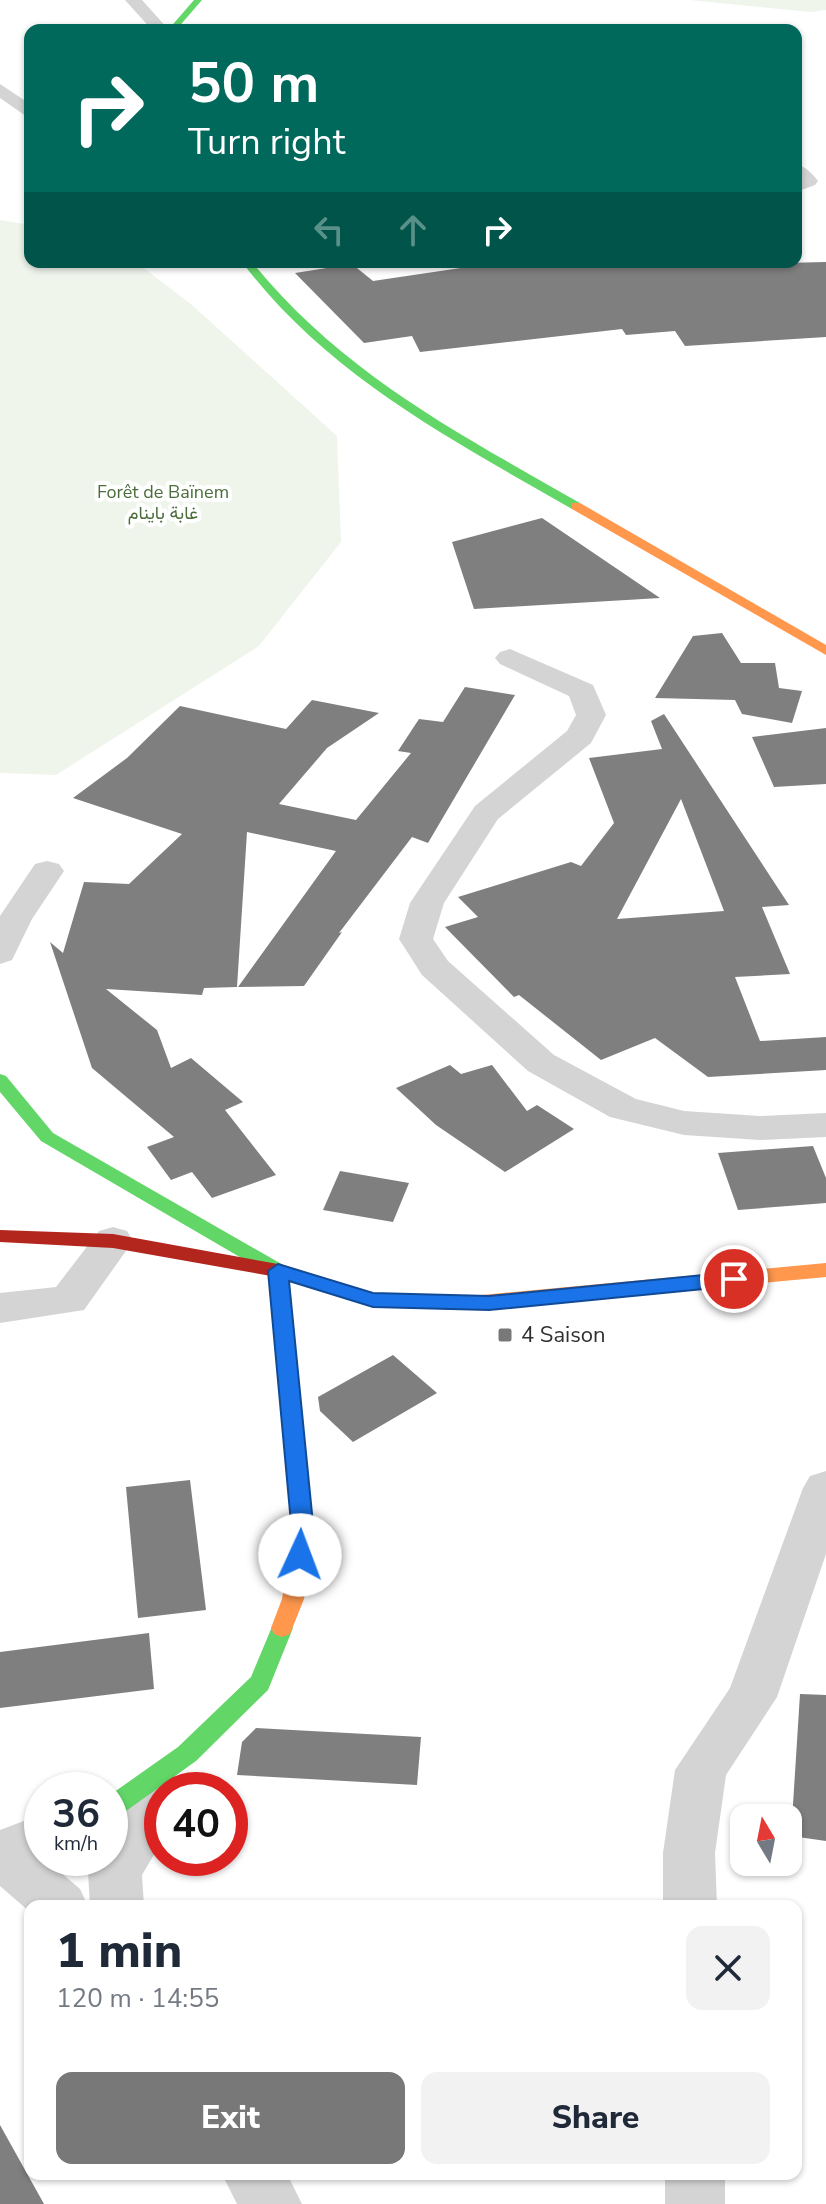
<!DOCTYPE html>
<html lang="en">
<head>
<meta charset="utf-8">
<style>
	body { margin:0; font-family:"Nunito Sans",Vazirmatn,sans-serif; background:#f2f2f3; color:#1f2937; height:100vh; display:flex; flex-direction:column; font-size:30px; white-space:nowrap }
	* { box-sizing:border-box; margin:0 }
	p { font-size:26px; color:#747a83 }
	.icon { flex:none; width:44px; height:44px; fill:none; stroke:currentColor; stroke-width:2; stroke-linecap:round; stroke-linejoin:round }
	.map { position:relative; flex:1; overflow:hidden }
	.drawer { position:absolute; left:24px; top:1900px; width:778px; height:280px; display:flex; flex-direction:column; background:#fff; border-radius:16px; box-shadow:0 2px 6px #0004 }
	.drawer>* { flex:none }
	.hud { position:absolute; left:24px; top:24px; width:778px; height:244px; border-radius:16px; box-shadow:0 2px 6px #0004; background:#00695c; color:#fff; overflow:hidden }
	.needle { width:52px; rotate:350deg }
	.buttons { position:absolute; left:730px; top:1804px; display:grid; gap:16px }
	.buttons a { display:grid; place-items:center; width:72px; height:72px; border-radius:16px; background:#fff; box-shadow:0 2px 6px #0004; font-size:40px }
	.speed { position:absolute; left:24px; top:1772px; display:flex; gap:16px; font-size:40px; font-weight:700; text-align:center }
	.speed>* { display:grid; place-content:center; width:104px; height:104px; border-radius:50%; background:#fff; box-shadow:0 2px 6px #0004; line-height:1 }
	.speed small { font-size:20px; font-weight:400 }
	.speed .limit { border:12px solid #d22; background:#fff; color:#111 }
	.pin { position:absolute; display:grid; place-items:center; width:68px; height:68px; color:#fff; margin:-34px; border:4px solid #fff; border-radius:50%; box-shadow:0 2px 8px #0007 }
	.me { position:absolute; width:88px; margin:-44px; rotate:2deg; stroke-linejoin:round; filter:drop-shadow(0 0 6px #0008) }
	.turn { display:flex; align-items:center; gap:28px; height:168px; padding:0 32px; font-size:36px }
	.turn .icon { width:104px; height:104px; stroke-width:2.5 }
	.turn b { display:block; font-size:56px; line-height:68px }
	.lanes { display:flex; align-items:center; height:76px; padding:0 32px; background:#0003; justify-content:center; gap:40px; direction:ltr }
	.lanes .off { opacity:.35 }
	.round { display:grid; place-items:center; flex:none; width:84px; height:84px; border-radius:16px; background:#f2f2f3 }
	.summary { display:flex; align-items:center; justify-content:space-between; height:136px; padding:0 32px }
	h1 { font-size:48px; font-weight:800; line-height:60px }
	.button { display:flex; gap:16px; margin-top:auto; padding:16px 32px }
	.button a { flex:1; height:92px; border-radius:16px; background:#787878; color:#fff; font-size:32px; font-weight:800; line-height:92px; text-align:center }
	.button a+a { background:#f2f2f3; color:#1f2937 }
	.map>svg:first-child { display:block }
	.green { fill:#f0f5ec }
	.building { fill:#7f7f7f; fill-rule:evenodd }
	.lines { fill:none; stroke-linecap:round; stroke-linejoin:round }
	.street { fill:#d4d4d4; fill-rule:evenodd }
	.fast { fill:#63d668; fill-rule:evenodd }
	.slow { fill:#ff974d; fill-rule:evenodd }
	.jam { fill:#b3261e; fill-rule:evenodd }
	.route { fill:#1a73e8; stroke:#114b97; stroke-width:2 }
	.poi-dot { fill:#787878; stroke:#fff; stroke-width:3 }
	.labels { text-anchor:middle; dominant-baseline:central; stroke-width:8; stroke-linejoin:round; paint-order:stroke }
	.far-park-label { font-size:18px; fill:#4b6d3b; stroke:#fff }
	.poi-label { font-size:22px; fill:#303030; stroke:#fff; text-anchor:start }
</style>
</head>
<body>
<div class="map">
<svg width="826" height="2204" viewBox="0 0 826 2204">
	<rect width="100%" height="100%" fill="#fff"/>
	<!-- green -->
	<path class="green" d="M689,0H826V10L811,12Z
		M0,220L30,225V262H136L192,305L337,436L341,542L259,646L56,775L0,773Z"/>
	<!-- building -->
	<path class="building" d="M501,262H640L643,266L826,262V337L685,346L675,331L626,335L622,329L420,352L412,336L364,343L295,273L352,264L373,281Z
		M542,518L660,598L474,609L452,542Z
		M722,633L741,663H775L779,688L802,691L792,723L742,714L735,700L655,698L693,636Z
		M465,687L515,695L428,843L412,837L339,933L342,932L304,986L238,987L336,851L247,832L237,987L204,988L202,995L106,989L157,1030L171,1068L191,1058L243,1102L225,1110L276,1175L212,1198L192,1172L171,1180L147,1147L174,1137L92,1068L50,942L63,953L84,882L129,884L182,834L73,798L127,758L180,706L286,729L312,700L379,713L327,748L279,804L356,820L411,753L398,751L419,719L443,722Z
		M664,714L789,905L762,907L790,974L735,977L760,1041L826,1037V1070L708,1077L655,1038L601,1060L519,995L514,997L445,927L478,917L458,897L571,862L581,866L614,823L589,758L662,749L651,721ZM681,799L724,911L617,919Z
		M826,728V784L774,787L752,737Z
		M450,1065L461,1074L492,1065L527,1111L537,1105L574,1129L505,1172L436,1125L396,1088Z
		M813,1146L826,1178V1203L738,1210L718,1153Z
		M340,1171L409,1183L393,1222L323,1210Z
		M393,1355L437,1393L353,1442L320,1411L318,1397Z
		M190,1480L206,1610L138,1618L126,1487Z
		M149,1633L154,1689L0,1708V1652Z
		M800,1694L826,1695V1841L791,1836Z
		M256,1728L421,1737L417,1785L237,1775L242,1742Z
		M0,2125L44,2204H0Z"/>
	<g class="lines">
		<!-- street -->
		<path class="street" d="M125,0H142L169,30H152Z
			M0,84L30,104V119L0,98Z
			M796,164C805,166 812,173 818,181L815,185L796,192Z
			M510,649L593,685L606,715L591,743L498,819L444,903L433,939L448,961L554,1055L636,1099L684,1111L760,1116L826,1113V1137L760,1140L684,1135L610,1117L528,1071L422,975L399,939L410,903L475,806L567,731L576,715L569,696L500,664L495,658L500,652Z
			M47,861L59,864L64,871L32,919L12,960L0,964V916L35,864Z
			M113,1227L127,1231L133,1241L84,1310L0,1323V1293L56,1287L99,1231Z
			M826,1471V1554L777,1697L726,1775L715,1853L717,1906H663V1853L675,1770L730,1688L803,1488L810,1476Z
			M162,1773L180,1779L185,1790H162V1841L142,1875L144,1906H90L88,1872L95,1858H110V1833L144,1779Z
			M42,1814V1858H48L45,1859L80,1889L88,1906H30V1912L0,1886V1830Z
			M222,2174H287L302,2204H237Z
			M665,2174H725V2204H665Z"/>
		<!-- fast -->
		<path class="fast" d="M194,0H202L176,30H168Z
			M242,262H252C343,374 458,433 580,503V509H572C452,440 327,375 242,262Z
			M0,1074L6,1076L53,1133L285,1266L293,1321L290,1326H276L273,1321L269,1274L41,1141L0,1092Z
			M282,1619L290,1622L293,1628L268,1690L196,1761L119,1816L110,1820V1795L178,1747L251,1677L274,1622Z"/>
		<!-- slow -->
		<path class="slow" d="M572,503H580L826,645V655L572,509Z
			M826,1263V1277L471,1310L464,1308L461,1303L464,1298L471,1296Z
			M283,1314L290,1316L293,1321L314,1534L304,1599L290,1634L282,1637L274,1634L271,1628L282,1599L292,1534L273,1321L276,1316Z"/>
		<!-- jam -->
		<path class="jam" d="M0,1230L113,1234L278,1264L373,1293L471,1296L478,1298L481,1303L478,1308L471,1310L373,1307L277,1277L113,1248L0,1242Z"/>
	</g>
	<!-- route -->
	<path class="route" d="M278,1264L373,1293L489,1296L734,1272L744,1279L734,1286L489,1310L373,1307L289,1281L314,1534L308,1562L300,1564L292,1562L288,1555L292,1534L268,1271Z"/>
	<!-- markers -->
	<rect class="poi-dot" x="497" y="1327" width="16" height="16" rx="4"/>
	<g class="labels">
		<!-- far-park labels -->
		<g class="far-park-label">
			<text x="163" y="492">Forêt de Baïnem<tspan x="163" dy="21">غابة باينام</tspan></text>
		</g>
		<!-- poi labels -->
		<g class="poi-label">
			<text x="521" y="1335">4 Saison</text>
		</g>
	</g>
</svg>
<div class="buttons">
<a><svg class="needle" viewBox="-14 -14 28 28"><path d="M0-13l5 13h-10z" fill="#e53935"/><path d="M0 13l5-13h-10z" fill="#747a83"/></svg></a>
</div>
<div class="speed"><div>36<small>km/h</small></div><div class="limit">40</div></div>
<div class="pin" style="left:734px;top:1279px;background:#d93025"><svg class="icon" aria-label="arrive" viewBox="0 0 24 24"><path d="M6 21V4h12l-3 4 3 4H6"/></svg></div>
<svg class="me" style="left:300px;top:1555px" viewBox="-20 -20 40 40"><circle r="19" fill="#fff"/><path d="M0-13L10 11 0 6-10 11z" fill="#1a73e8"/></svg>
<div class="hud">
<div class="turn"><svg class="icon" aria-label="right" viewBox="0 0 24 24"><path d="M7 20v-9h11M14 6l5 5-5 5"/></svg><div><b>50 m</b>Turn right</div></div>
<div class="lanes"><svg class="icon off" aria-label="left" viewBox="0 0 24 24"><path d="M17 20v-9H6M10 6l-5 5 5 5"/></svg><svg class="icon off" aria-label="ahead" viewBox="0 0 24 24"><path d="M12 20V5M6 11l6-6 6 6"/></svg><svg class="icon" aria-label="right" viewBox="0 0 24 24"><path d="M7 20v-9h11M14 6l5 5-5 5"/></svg></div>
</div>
<section class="drawer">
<div class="summary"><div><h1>1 min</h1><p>120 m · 14:55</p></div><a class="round"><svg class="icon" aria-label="close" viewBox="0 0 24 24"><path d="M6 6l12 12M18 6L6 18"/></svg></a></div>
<div class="button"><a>Exit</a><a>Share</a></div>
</section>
</div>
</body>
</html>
